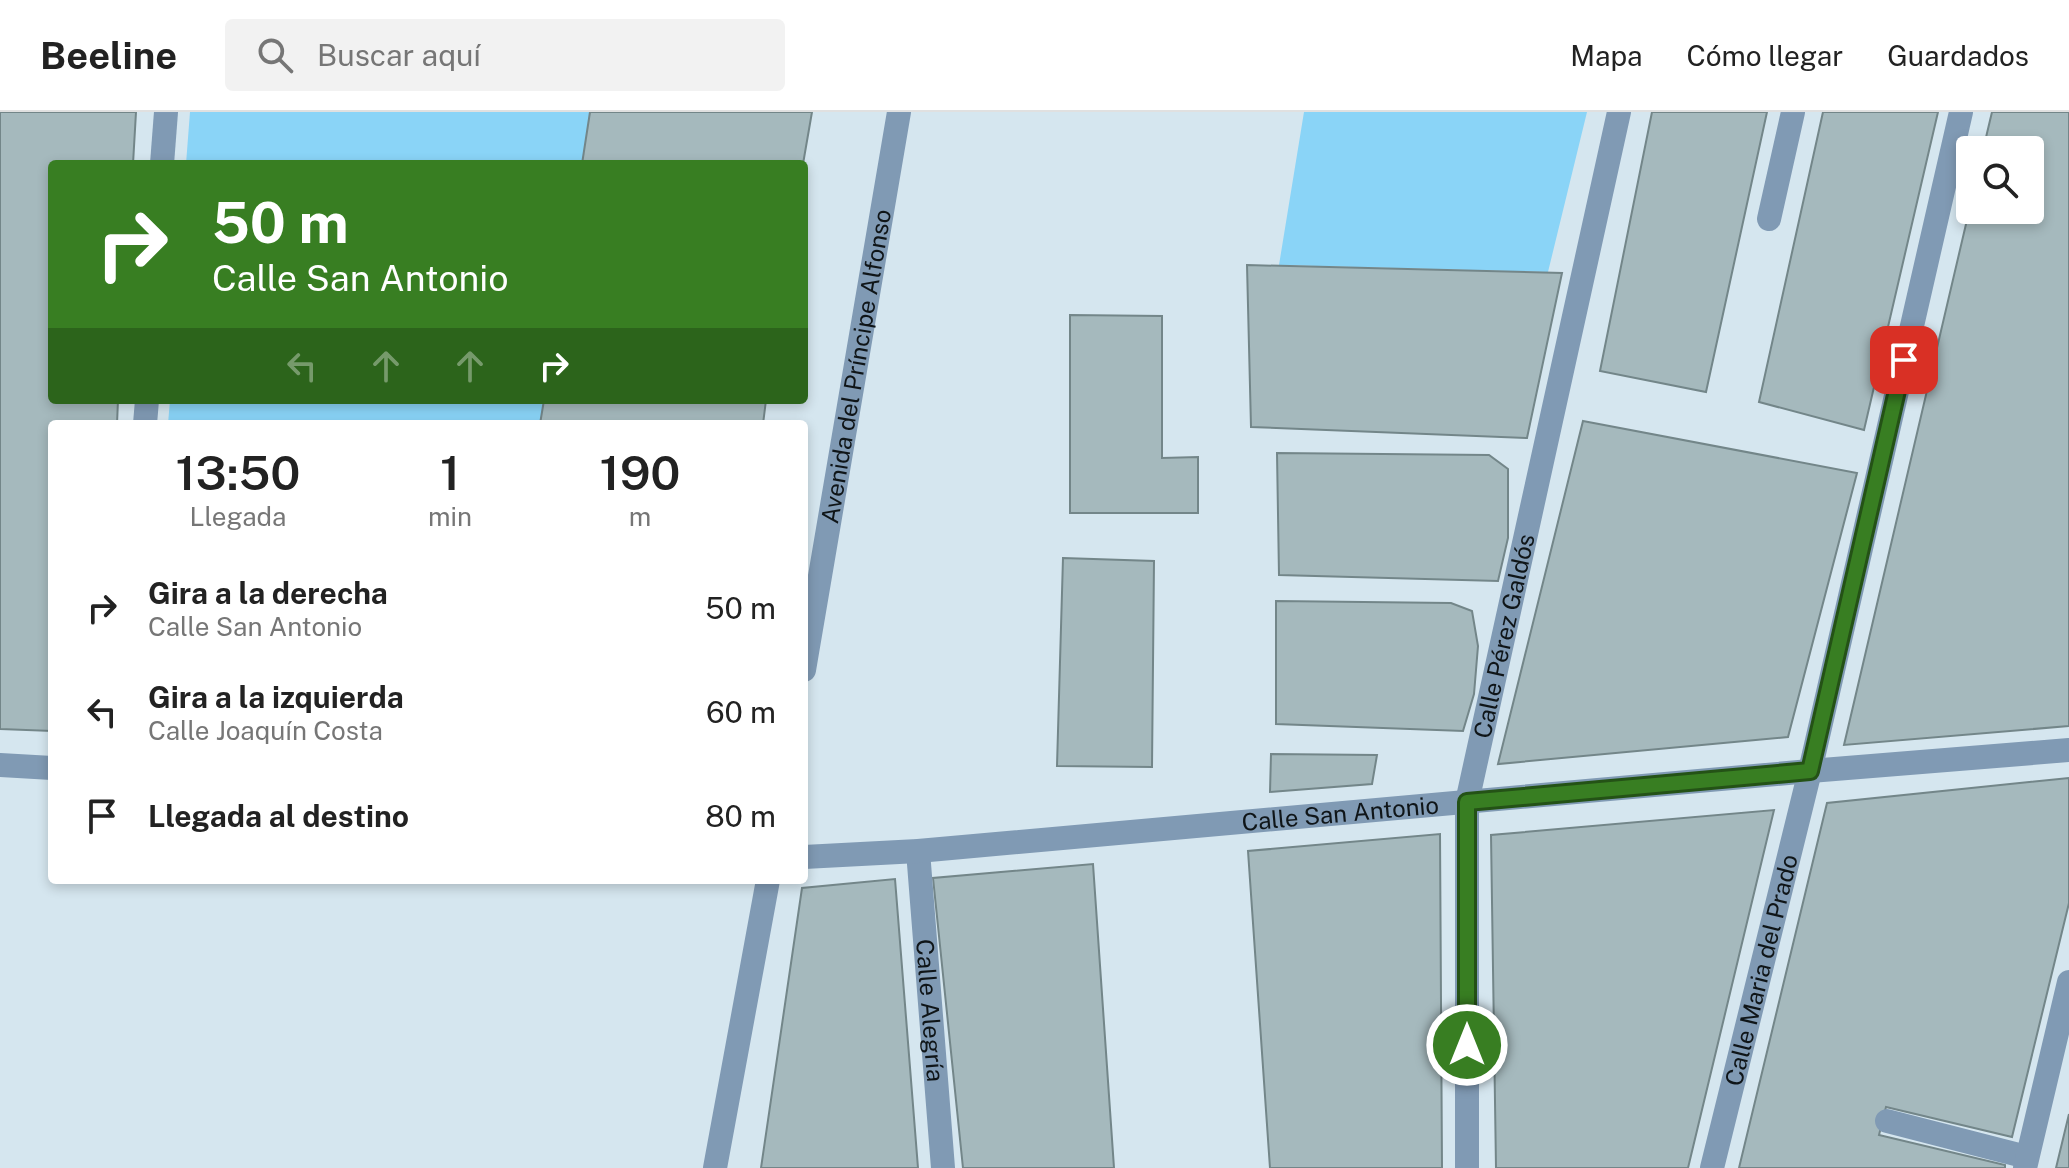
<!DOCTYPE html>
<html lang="es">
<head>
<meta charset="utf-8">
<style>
	body { margin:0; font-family:"Public Sans",sans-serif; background:#f2f2f2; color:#222; height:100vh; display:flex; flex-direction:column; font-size:30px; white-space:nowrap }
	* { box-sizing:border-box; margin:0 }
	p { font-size:26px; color:#767676 }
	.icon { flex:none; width:44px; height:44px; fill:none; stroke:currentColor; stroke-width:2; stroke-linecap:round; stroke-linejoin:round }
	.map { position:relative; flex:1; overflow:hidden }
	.panel { position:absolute; left:48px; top:308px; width:760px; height:464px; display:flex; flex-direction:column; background:#fff; border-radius:8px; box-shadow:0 4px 12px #0003 }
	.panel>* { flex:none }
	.guide { position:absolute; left:48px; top:48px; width:760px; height:244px; border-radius:8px; box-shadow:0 4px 12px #0003; background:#387e22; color:#fff; overflow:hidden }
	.controls { position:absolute; left:1956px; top:24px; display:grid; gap:16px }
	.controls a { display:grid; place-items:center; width:88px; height:88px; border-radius:8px; background:#fff; box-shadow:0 4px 12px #0003; font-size:40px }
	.pin { position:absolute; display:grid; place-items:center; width:68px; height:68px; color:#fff; margin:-34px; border-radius:16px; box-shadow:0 4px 12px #0006 }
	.me { position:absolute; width:88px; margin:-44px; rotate:0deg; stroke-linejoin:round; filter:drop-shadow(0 0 6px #0008) }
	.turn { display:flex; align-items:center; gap:28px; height:168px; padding:0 32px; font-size:36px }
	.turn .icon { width:104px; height:104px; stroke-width:2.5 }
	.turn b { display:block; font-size:56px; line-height:68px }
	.lanes { display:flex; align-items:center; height:76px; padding:0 32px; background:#0003; justify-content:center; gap:40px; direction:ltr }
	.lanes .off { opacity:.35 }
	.eta { display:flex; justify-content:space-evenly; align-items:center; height:136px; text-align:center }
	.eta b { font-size:48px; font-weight:600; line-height:56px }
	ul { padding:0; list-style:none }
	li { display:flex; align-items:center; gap:24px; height:104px; padding:0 32px }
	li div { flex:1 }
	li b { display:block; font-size:30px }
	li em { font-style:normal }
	header { display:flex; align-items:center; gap:48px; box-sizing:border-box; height:112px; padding:0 40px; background:#fff; border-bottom:2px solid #e0e0e0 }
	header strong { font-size:38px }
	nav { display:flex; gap:44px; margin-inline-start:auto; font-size:28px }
	.search { width:560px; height:72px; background:#f2f2f2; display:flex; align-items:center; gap:20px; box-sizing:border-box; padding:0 28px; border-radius:8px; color:#767676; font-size:30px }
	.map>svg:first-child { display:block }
	.green { fill:#8ad4f7 }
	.building { fill:#a5b9bd; stroke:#738689; stroke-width:2 }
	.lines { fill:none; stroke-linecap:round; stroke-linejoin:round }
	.minor { stroke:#809ab4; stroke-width:24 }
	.route-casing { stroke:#245216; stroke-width:20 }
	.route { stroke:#387e22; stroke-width:14 }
	.labels { text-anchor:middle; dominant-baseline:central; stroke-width:8; stroke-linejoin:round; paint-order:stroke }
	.street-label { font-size:24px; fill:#0f1518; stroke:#e2f3fc }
</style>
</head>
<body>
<header>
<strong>Beeline</strong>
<div class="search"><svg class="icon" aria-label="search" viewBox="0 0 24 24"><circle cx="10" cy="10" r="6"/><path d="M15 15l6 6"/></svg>Buscar aquí</div>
<nav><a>Mapa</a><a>Cómo llegar</a><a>Guardados</a></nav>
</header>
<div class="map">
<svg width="2069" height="1056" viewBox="0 0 2069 1056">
	<rect width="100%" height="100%" fill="#d5e6ef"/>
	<!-- green -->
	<path class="green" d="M190,0H590L582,52H186Z
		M1304,0H1587L1548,160L1279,153Z
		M170,288H544L540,312H168Z"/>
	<!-- building -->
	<path class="building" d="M0,0H136L133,52H52V288H118L117,312H52V619L0,617Z
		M590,0H812L803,52H582Z
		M1652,0H1767L1706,280L1600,259Z
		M1823,0H1938L1864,318L1759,290Z
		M1992,0H2069V614L1844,633L1970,95V98H2030V38H1983Z
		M1247,153L1562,161L1527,326L1251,315Z
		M1070,203L1162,204V346L1198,345V401H1070Z
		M544,288H766L763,312H540Z
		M1583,309L1857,361L1788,625L1498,652Z
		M1277,341L1489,343L1508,357V426L1498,469L1279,463Z
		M1063,446L1154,449L1152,655L1057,654Z
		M1276,489L1451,491L1472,499L1478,534L1474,582L1463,619L1276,612Z
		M1271,642L1377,643L1372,672L1270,680Z
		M2069,666V791L2012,1025L1886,995L1879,1023L2005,1053V1056H1739L1827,691Z
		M1774,698L1688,1056H1496L1491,723Z
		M1440,722L1442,1056H1270L1248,739Z
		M1093,752L1114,1056H963L933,766Z
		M895,767L918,1056H761L802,776Z
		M2069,1002V1056H2056Z"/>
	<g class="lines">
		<!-- minor -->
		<g class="minor">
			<path d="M162,52L166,0"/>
			<path d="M1769,107L1793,0"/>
			<path d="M145,312L147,288"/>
			<path id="s1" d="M804,558L899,0"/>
			<path d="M0,653L52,656"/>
			<path id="s2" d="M918,739L943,1056"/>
			<path id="s3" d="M804,745L918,739L1810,659L2069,638"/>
			<path d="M1887,1009L2027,1045"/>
			<path d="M715,1056L768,768"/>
			<path id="s4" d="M1467,1056V690L1619,0"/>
			<path id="s5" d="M1712,1056L1810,659L1961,0"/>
			<path d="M2025,1056L2069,870"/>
		</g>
	</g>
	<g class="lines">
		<!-- route casing -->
		<g class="route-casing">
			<path id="route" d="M1467,933V690L1810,659L1904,248"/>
		</g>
		<!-- route -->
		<use href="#route" class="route"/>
	</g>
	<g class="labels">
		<!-- street labels -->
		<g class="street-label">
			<text stroke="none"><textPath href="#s1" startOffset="308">Avenida del Príncipe Alfonso</textPath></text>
			<text stroke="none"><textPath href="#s4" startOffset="536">Calle Pérez Galdós</textPath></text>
			<text stroke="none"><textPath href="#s3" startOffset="538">Calle San Antonio</textPath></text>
			<text stroke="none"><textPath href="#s5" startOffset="204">Calle Maria del Prado</textPath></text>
			<text stroke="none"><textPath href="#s2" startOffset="160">Calle Alegría</textPath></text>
		</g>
	</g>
</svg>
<div class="controls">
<a><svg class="icon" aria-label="search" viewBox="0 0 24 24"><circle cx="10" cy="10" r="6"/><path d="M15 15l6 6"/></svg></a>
</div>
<div class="pin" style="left:1904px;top:248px;background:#d93025"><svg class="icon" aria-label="arrive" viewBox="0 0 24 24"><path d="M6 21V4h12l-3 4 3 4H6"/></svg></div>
<svg class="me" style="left:1467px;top:933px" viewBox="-20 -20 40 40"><circle r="17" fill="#387e22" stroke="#fff" stroke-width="3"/><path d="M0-11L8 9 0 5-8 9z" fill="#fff"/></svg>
<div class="guide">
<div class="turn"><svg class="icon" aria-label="right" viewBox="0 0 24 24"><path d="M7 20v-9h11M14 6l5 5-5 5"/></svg><div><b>50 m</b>Calle San Antonio</div></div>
<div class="lanes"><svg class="icon off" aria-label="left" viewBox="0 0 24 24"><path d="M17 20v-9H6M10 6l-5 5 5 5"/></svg><svg class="icon off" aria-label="ahead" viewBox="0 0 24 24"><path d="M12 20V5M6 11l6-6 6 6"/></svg><svg class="icon off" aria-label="ahead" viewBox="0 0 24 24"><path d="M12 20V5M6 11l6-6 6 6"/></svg><svg class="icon" aria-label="right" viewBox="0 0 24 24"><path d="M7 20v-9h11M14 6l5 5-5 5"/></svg></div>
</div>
<section class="panel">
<div class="eta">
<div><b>13:50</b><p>Llegada</p></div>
<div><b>1</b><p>min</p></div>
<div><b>190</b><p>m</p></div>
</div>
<ul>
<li><svg class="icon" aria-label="right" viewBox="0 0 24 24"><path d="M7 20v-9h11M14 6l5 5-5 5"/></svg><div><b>Gira a la derecha</b><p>Calle San Antonio</p></div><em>50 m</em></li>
<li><svg class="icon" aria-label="left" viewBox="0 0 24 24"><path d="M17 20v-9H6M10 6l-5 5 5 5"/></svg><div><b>Gira a la izquierda</b><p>Calle Joaquín Costa</p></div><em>60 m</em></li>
<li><svg class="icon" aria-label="arrive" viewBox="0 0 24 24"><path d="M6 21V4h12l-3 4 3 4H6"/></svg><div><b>Llegada al destino</b></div><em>80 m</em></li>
</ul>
</section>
</div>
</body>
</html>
